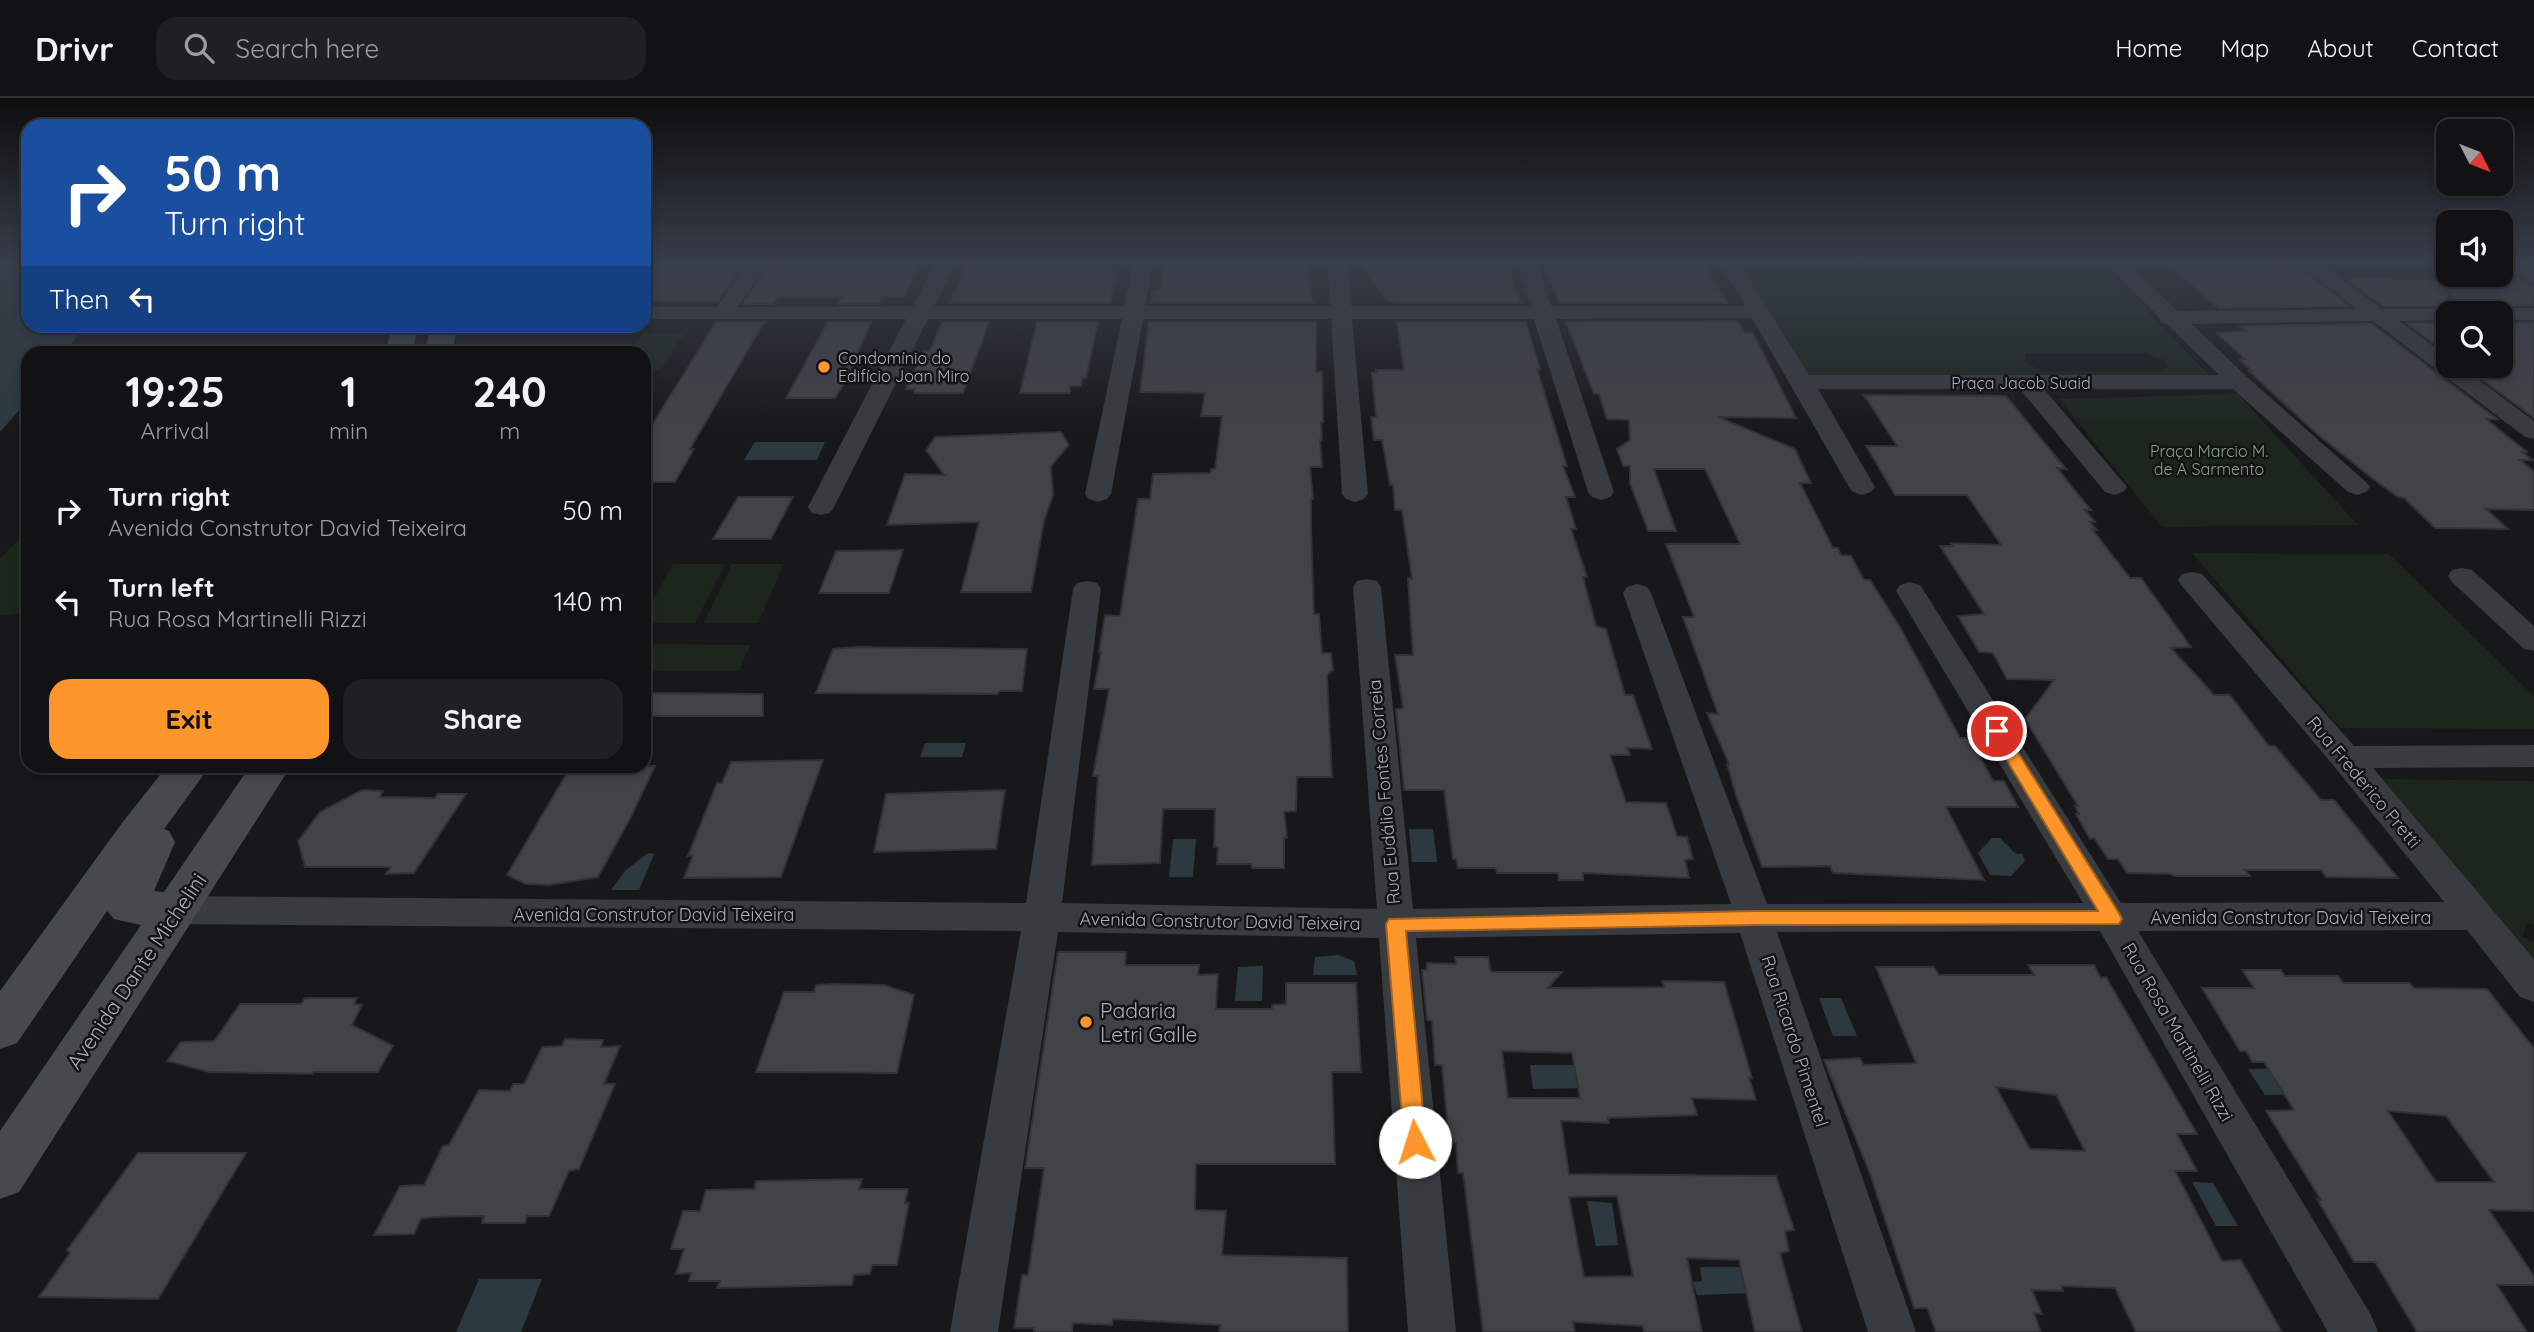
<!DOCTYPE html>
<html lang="en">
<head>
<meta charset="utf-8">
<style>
	body { margin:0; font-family:Quicksand,sans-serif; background:#1f2022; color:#f1f3f6; height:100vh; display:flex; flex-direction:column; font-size:26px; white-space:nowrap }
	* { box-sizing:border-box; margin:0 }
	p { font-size:23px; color:#9c9ea0 }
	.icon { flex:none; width:38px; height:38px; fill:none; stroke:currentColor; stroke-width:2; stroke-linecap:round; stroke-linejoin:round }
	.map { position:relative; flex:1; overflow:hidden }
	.panel { position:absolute; left:21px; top:248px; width:630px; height:427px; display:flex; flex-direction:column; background:#121214; border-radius:21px; box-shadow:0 4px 10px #0003,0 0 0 2px #313234 }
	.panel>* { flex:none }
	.guide { position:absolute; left:21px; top:21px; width:630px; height:214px; border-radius:21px; box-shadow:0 4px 10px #0003,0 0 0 2px #313234; background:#1a4fa0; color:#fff; overflow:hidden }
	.needle { width:46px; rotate:132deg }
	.tools { position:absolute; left:2436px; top:21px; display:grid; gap:14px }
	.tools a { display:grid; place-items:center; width:77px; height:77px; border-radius:14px; background:#121214; box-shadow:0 4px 10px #0003,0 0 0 2px #313234; font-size:35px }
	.pin { position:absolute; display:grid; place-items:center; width:60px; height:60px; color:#fff; margin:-30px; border:4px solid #fff; border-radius:50%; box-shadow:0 2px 7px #0007 }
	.me { position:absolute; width:77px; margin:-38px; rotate:355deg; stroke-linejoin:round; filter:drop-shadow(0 0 5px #0008) }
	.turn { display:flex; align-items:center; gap:24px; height:147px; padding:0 28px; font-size:32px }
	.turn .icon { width:91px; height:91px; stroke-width:2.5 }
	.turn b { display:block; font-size:49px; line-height:60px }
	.then { display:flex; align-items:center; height:66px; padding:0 28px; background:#0003; gap:14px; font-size:26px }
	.eta { display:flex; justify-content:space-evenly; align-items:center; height:119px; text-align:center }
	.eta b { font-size:42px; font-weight:700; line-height:49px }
	.cta { display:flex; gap:14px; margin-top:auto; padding:14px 28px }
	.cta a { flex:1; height:80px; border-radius:21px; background:#ff962b; color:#111; font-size:28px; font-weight:700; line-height:80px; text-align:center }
	.cta a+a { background:#1f2022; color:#f1f3f6 }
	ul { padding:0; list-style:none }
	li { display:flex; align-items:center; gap:21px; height:91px; padding:0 28px }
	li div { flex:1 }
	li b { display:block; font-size:26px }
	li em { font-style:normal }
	header { display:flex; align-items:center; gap:42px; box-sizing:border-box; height:98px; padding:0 35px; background:#121214; border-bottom:2px solid #313234 }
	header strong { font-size:33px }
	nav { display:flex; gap:38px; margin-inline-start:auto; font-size:24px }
	.search { width:490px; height:63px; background:#1f2022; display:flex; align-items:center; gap:18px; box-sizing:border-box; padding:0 24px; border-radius:21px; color:#9c9ea0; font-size:26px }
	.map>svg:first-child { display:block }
	.green { fill:#1d261d; fill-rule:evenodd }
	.water { fill:#2c3a3f }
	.building { fill:#424347; stroke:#323236; stroke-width:2; fill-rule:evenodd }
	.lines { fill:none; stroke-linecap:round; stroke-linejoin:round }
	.street { fill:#383b3f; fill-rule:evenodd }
	.secondary { fill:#464a4f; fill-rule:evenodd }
	.route { fill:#ff962b; stroke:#a6621c; stroke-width:2 }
	.poi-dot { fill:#ff962b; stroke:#131315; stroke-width:2.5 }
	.labels { text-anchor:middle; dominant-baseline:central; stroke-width:5; stroke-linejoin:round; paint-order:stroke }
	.far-poi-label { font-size:16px; fill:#a9b1bb; stroke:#131315; text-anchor:start }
	.far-street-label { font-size:16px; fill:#a9b1bb; stroke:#131315 }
	.far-park-label { font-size:16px; fill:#83a77f; stroke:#131315 }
	.street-label { font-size:18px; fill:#a9b1bb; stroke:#131315 }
	.near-street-label { font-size:21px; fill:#a9b1bb; stroke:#131315 }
	.near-poi-label { font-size:21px; fill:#a9b1bb; stroke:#131315; text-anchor:start }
</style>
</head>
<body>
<header>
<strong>Drivr</strong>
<div class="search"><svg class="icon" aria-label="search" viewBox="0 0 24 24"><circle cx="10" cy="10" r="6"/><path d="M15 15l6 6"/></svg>Search here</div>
<nav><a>Home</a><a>Map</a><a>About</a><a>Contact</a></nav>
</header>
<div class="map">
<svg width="2534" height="1234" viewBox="0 0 2534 1234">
	<rect width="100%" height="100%" fill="#18181a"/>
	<!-- green -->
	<path class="green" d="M1735,165L2102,168L2209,277H1802ZM2026,255H2145L2163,262L2168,268L2162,273H2042L2025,264Z
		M643,235L684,236L660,272L644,271V256L628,255Z
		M241,245L234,255H165L167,253Z
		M2238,296L2358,427L2162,429L2059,301Z
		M28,440V516L0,517V460L20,441Z
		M2192,455L2389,456L2534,598V631L2340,630Z
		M673,466H725L695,525H644L645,516Z
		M732,466H784L758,525H704Z
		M649,546L750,547L739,573H644V557Z
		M2377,681L2534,683V827L2527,824L2523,839L2534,844V863Z"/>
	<!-- water -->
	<path class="water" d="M0,162H28V228H85L64,255L28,256V302L0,334Z
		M755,344H825L817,362H744Z
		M925,645H966L962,659H920Z
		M1409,731H1433L1437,764H1412Z
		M1992,740H2000L2016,756H2022L2025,763L2011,778L1990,777L1978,755Z
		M1173,741H1196L1193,779H1169Z
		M648,755L654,756L639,792H611L626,772Z
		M1338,857L1354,863L1357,877H1313L1315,859Z
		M1263,868L1262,903H1235L1238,869Z
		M1819,900H1841L1857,938H1833Z
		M1530,967H1574L1577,977L1586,990L1533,991Z
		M2300,970L2317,996L2265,997L2248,971Z
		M2192,1084L2213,1085L2238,1128H2216Z
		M1587,1103L1612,1105L1618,1147L1596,1148Z
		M1700,1169H1752V1195L1697,1197L1693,1184L1702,1183Z
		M479,1181H542L521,1234H456Z"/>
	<!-- building -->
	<path class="building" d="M644,162H746L718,203H644Z
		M772,162H920L905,198H884L880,206H837L841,199H778L774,206H743Z
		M972,162L1108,164L1105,173L1116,174L1110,205H950L963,173Z
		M1165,162H1308V182L1311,183V195L1315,205H1151L1153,192H1160Z
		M1357,162H1507L1521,205H1394L1387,203Z
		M1543,162H1696L1699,168H1705L1727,205H1559Z
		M2162,162H2281L2291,169H2299L2349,208L2219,210Z
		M2429,162H2448V177H2501V171L2534,188V207H2501L2489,215H2477L2448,195V208H2383L2345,180L2453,182L2434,169H2440Z
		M1738,223L1745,235H1753L1796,320L1718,319L1795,351L1811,385H1800L1833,450H1838L1841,457L1851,458L1864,482H1870L1900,529L1960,640H1970L1993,683H2004L2018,709H1946L1984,782L1833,775L1830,768L1762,769L1736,697L1727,666H1729L1707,615L1718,616L1683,519H1694L1666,446H1740L1705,371H1654L1676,433H1648L1630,385V368H1623L1617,351L1630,342L1629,322L1607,321L1599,296H1594L1566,224Z
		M716,224H764L690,351H694L675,384H644V340Z
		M828,224H871L844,285L835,300H786Z
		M942,224H989L963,295H914L915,291H906L924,253H930Z
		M1037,224H1098L1086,280H1082L1081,288H1070V295H1020Z
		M1149,224H1316V274H1322L1323,324H1321L1322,342H1320L1322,369H1310L1313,401L1311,400V430L1314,516H1319L1322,555H1331L1333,572L1327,577L1332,679H1297L1296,713L1284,714L1287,740H1284V770H1252L1251,766H1217L1218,749H1214L1215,711H1163L1160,765L1092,767L1098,678H1093L1109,591H1094L1101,554H1099L1105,517L1120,518L1138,401H1150L1153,376L1210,375L1211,371H1215L1222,318H1201L1205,295L1140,294Z
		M1397,224H1526L1540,271H1537L1567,368H1563L1575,399H1566L1576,431H1571L1587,479H1583L1596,528L1606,531L1625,597H1633L1652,651L1627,650L1630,657H1610L1626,704L1666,705L1677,738L1687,739L1693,761L1685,762L1689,780L1583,775V782H1559L1558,775H1497L1496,770H1458L1456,761H1453L1444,692H1404L1396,611L1403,610L1395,557H1413L1408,480L1412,481L1402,412H1395L1393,387H1390L1382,342H1374L1371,319H1376L1372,275H1376V272H1404Z
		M2407,225H2448V256Z
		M2501,225H2534V320L2464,268H2501Z
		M2372,226L2497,321H2486L2527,354H2522L2533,362H2520L2534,373V412L2486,411L2508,431L2435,430L2404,400L2398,399L2373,381L2317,336L2249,273H2252L2239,261H2245L2217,235L2246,233L2240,228Z
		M1864,297L2006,298L2066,371L2057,370L2091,412H2085L2095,424H2090L2097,432L2092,431L2130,480H2141L2191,549L2171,550L2214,597H2230L2269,648H2275L2321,702H2334L2398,780L2326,779L2321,772H2245L2250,778H2174L2171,776L2127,775L2118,761H2108L2094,740L2090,741L2076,716H2079L2075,708H2078L2025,621L2054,582L2007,581L1993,555L1979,554L1958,518L1984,516L1940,448H1953L1951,445L2001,447L1967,397H1895L1866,348H1897Z
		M1061,334L1069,347L1051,368L1053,397L1044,423L1031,494H961L979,424L887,427L905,376L944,377L926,352L935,339Z
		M738,399H793L771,441H713Z
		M903,452L889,495H819L836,453Z
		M855,549L1027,551L1022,593H1000L997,596L816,595L833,551Z
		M644,595L763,596V618H644Z
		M823,662L781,779L684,780L693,757L688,758L717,685H722L731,664Z
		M571,668H655L632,717L598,779L549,787L526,786L507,777Z
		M362,692L383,693L380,699L435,700L438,696H466L414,775L386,776L391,769H305L298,743L320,714Z
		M1005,692L996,751L874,754L886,696Z
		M1058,854H1126L1125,867H1199L1198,877L1218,876L1216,911H1272V907L1286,906V885H1356L1361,974H1332L1335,1066H1196L1195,1112L1226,1113L1222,1157L1347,1160L1348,1234H1219L1220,1227L1113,1221L1112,1227L1073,1225L1072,1234H1034V1230H1014L1022,1177H1028L1044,1070H1025Z
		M1455,859H1488L1491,874H1562L1548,890L1664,889L1662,883L1724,884L1752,980H1749L1756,1002L1692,1000L1697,1017L1608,1020L1609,1025L1561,1023L1569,1076L1776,1078L1794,1132L1785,1133L1789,1153L1780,1155L1802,1234H1755L1739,1162L1687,1160L1702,1234H1644L1643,1228L1573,1224L1575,1234H1483L1463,1075H1458L1456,1045L1449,1044L1442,967H1435L1432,923L1427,922L1422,872H1427V865L1456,866ZM1502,953L1572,955L1580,1000H1508ZM1617,1098L1633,1178L1584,1179L1569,1099Z
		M2028,867H2094L2101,880L2106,879L2197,1036H2177L2197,1073H2175L2222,1163L2241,1162L2282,1234H2136L2115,1190L2061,1188L2063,1193L2032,1192L2042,1216L2034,1215L2041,1234H1936L1927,1210H1914L1870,1076L1824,962L1860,960L1864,967L1916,965L1876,869H1934L1939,877H2034ZM1996,989L2056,997L2085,1053L2030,1051Z
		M2242,872H2281L2285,878H2338L2343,885H2410L2414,890L2487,891L2534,950V1113L2489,1112L2534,1178V1187H2497L2527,1234H2417L2375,1164H2354L2317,1101L2321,1102L2266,1013L2294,1012L2264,964H2252L2246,953H2240L2202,890H2254ZM2388,1013L2446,1018L2494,1084H2436Z
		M832,886L884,887L914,897L897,975L756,974L784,894H814L816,887Z
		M305,900H357L354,906L362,907L352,927L393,948L378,974H314L313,976L209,974L167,963L181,944L214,943L240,906H301Z
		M565,941L603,942L601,949L620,948L604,986H615L579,1071L569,1073L549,1118H527L525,1125H482L484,1118L434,1119L421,1121L414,1136L374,1137L400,1088L424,1087L443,1048L449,1047L479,992L510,993L513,986H524L542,949L562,948Z
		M138,1055H246L158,1201L39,1199L70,1155L67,1152Z
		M862,1081L859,1091H908L905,1105H909L897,1167H872L870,1176L854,1177L852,1187L717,1190L720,1183H689L691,1175L676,1176L684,1151H671L683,1113H700L706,1092L754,1091L756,1083Z"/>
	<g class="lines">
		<!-- street -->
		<path class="street" d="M749,162H769L738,209L913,208L937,162H957L934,208H1124L1134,162H1154L1145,208H1330L1327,162H1347L1351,208H1530L1516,162H1536L1551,208H1745L1717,162H1737L1809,277H2219L2167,226L2161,225L2159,219L2103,162H2124L2178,213L2356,211L2294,162H2316L2382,211H2456L2458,215H2448V222L2399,223L2448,259V268H2460L2534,323V341L2525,339L2373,223L2192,226L2247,279L2366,384L2370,389L2366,394L2357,397L2348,394L2233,291H2044L2127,389L2123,394L2114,397L2105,394L2020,291H1818L1875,389L1871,394L1862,397L1853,394L1849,389L1752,220L1556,221L1614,394L1610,399L1601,402L1592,399L1588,394L1534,221H1352L1368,396L1364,401L1355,404L1346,401L1342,396L1331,221H1143L1111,396L1107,401L1098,404L1089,401L1085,396L1122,221H928L834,409L830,415L821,417L812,415L808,409L906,221H644V209H717Z
			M2501,162H2518L2534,171V186L2501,168Z
			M2501,210H2534V222H2501V215H2491Z
			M2462,470L2472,472L2534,528V553L2524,551L2452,484L2448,478L2452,472Z
			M2192,474L2202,476L2354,648L2534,647V669L2373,670L2534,861V904L2520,899L2467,832L2138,833L2371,1217L2378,1234H2328L2100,833L1777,834L1916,1234H1868L1740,835L1416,840L1456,1234H1408L1379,840L1058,834L998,1234H950L1021,833L176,826L163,822L158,812L163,802L176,798L1026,805L1073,491L1077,485L1087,483L1097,485L1101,491L1062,805L1377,811L1353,489L1357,483L1367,481L1377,483L1381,489L1413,811L1731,806L1623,495L1627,489L1637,486L1647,489L1651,495L1767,806L2083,805L1896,493L1900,487L1910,484L1920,487L1924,493L2121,805L2444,804L2333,667L2182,488L2178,482L2182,476Z"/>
		<!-- secondary -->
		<path class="secondary" d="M392,228H418L412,256H385Z
			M431,228H457L452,256H424Z
			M167,668H210L164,731L169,733L175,744L154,793L164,794L250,668H291L19,1094L0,1101V1033L141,827L114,821L107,813L17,945L0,951V893L122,725Z"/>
	</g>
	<!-- sky -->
	<linearGradient id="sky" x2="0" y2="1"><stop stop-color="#0d0d0e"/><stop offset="0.49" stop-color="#373d49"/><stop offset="1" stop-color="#373d49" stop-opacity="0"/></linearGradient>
	<rect width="2534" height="334" fill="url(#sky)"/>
	<!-- route -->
	<path class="route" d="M1997,628L2002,629L2119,815L2122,821L2119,826L1754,827L1406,833L1426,1044L1423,1050L1415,1053L1407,1050L1404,1044L1386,826L1389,821L1754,813H2098L1989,633Z"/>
	<!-- markers -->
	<g class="poi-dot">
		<circle cx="824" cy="269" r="7"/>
		<circle cx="1086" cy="924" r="7"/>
	</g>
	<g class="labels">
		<!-- far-poi labels -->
		<g class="far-poi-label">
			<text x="838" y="260">Condomínio do<tspan x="838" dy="18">Edifício Joan Miro</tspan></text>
		</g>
		<!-- far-street labels -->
		<g class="far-street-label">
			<text x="2021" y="285">Praça Jacob Suaid</text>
		</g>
		<!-- far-park labels -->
		<g class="far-park-label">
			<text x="2209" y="353">Praça Marcio M.<tspan x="2209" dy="18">de A Sarmento</tspan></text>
		</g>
		<!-- street labels -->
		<g class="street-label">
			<text transform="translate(2364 684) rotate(50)">Rua Frederico Pretti</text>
			<text transform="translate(1384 694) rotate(-95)">Rua Eudálio Fontes Correia</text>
			<text x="654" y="816">Avenida Construtor David Teixeira</text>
			<text x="2291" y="819">Avenida Construtor David Teixeira</text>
			<text transform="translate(1220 823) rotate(1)">Avenida Construtor David Teixeira</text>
			<text transform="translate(2178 934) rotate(60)">Rua Rosa Martinelli Rizzi</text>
			<text transform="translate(1795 943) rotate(72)">Rua Ricardo Pimentel</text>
		</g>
		<!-- near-street labels -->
		<g class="near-street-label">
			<text transform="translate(136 873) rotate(-56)">Avenida Dante Michelini</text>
		</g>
		<!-- near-poi labels -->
		<g class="near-poi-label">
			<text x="1100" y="912">Padaria<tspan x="1100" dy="24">Letri Galle</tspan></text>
		</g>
	</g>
</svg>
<div class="tools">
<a><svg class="needle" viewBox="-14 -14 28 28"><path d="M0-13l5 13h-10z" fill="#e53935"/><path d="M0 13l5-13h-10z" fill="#9c9ea0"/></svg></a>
<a><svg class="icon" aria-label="sound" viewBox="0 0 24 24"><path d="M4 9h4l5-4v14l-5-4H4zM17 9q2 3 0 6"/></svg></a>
<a><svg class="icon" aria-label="search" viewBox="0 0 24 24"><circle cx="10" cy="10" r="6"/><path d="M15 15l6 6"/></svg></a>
</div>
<div class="pin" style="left:1997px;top:633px;background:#d93025"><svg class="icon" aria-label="arrive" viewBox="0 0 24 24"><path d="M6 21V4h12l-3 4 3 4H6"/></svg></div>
<svg class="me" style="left:1415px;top:1044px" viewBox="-20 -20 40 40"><circle r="19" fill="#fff"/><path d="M0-13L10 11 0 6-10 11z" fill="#ff962b"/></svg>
<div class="guide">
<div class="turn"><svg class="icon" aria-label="right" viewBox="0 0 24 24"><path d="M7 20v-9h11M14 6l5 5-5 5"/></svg><div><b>50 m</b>Turn right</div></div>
<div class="then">Then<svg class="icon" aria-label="left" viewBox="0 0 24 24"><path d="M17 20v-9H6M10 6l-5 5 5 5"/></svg></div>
</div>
<section class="panel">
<div class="eta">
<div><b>19:25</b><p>Arrival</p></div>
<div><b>1</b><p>min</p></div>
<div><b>240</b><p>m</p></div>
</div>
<ul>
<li><svg class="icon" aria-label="right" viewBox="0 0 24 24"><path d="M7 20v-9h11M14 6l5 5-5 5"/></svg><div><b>Turn right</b><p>Avenida Construtor David Teixeira</p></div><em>50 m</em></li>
<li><svg class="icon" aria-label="left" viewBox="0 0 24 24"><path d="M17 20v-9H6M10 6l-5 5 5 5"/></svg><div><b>Turn left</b><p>Rua Rosa Martinelli Rizzi</p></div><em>140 m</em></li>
</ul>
<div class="cta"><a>Exit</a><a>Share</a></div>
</section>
</div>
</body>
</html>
